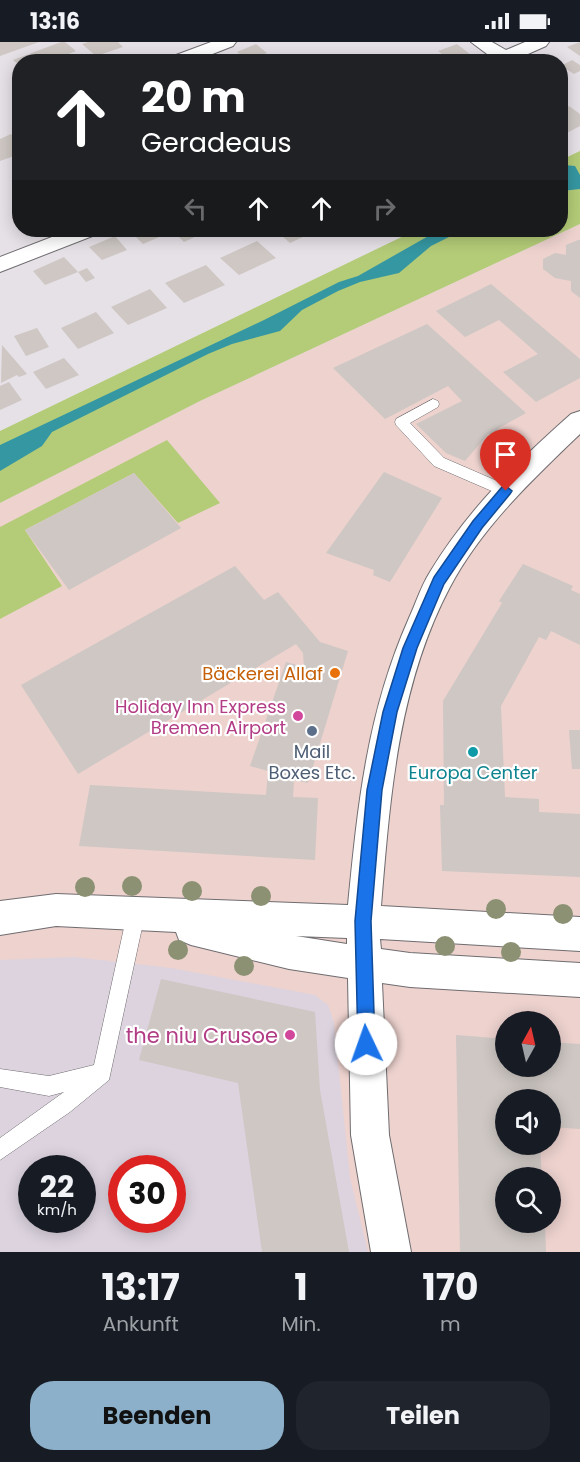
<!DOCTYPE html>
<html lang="de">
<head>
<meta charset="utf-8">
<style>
	body { margin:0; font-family:Poppins,sans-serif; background:#20242c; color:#f1f3f6; height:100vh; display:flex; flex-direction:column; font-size:22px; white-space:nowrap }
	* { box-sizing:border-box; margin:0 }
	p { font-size:20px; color:#9ea1a6 }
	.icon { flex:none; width:33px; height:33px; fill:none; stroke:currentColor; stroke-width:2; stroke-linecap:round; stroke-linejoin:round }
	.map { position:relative; height:1210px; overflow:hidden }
	.drawer { display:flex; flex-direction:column; background:#171b24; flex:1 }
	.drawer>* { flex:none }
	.banner { position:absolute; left:12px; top:12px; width:556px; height:183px; border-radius:24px; box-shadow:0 3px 15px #0003; background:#202124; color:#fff; overflow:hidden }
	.needle { width:39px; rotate:8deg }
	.controls { position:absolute; left:495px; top:969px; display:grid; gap:12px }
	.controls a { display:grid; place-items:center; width:66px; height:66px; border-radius:50%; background:#171b24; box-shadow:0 3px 15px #0003; font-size:30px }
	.speed { position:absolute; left:18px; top:1113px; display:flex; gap:12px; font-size:30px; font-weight:700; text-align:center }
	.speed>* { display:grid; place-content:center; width:78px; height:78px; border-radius:50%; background:#171b24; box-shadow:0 3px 15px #0003; line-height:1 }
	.speed small { font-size:15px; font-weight:400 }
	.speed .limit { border:9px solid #d22; background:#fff; color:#111 }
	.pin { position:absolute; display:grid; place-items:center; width:51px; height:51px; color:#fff; margin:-62px -26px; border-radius:50% 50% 50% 0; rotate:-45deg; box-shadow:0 0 6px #0007 }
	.pin .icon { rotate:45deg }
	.me { position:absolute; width:66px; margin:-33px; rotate:357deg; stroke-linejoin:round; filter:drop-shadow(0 0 4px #0008) }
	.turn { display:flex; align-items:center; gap:21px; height:126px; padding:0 30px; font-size:27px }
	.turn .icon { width:78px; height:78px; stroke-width:2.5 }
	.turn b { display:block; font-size:42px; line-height:51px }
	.lanes { display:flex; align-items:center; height:57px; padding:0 30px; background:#0003; justify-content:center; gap:30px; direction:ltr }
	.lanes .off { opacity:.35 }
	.eta { display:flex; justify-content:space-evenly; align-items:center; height:102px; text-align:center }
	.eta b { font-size:36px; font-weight:700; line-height:42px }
	.button { display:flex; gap:12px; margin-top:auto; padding:12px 30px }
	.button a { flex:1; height:69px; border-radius:24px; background:#8cb0c9; color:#111; font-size:24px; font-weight:700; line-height:69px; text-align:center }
	.button a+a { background:#20242c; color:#f1f3f6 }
	.status { display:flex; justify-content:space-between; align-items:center; height:42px; padding:0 30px; background:#171b24; direction:ltr }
	.status svg { height:16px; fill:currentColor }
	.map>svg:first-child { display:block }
	.commercial { fill:#edd2ce; fill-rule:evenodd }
	.built { fill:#dcd3de; fill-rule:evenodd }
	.green { fill:#b4cc78 }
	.water { fill:#3597a2 }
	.building { fill:#cec7c4 }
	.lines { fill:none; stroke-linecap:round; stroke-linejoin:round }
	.service-casing { stroke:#6f6c70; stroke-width:1 }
	.minor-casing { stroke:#6f6c70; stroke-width:2 }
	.service { fill:#fff; fill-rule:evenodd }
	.minor { fill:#fff; fill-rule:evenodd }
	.tree { fill:#8b9172 }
	.route { fill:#1a73e8; stroke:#114b97; stroke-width:1.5 }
	.food-dot { fill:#e8710a; stroke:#fff; stroke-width:2 }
	.hotel-dot { fill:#d1479c; stroke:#fff; stroke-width:2 }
	.service-dot { fill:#5c6f8a; stroke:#fff; stroke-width:2 }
	.culture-dot { fill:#0f9aa8; stroke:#fff; stroke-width:2 }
	.labels { text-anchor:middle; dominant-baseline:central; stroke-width:4.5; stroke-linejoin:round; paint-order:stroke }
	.food-label { font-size:18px; fill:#c56008; stroke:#fff; text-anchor:end }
	.hotel-label { font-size:18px; fill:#b23c85; stroke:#fff; text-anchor:end }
	.service-label { font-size:18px; fill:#4e5e75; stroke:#fff }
	.culture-label { font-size:18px; fill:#0d838f; stroke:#fff }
	.near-hotel-label { font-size:21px; fill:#b23c85; stroke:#fff; text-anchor:end }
</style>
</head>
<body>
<div class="status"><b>13:16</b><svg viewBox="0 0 49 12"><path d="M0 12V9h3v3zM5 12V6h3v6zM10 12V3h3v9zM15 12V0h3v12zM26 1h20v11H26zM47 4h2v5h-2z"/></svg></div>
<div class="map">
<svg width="580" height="1210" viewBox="0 0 580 1210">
	<rect width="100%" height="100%" fill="#e6e1e7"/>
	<!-- commercial -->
	<path class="commercial" d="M580,182V1210H0V461L200,359ZM506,980H550V1024H506ZM506,1058H550V1102H506ZM32,1126H82V1178H32ZM122,1126H172V1178H122ZM506,1136H550V1180H506Z"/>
	<!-- built -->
	<path class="built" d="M74,915L171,926L315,953L328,963L334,981L350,1136L368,1210H0V918ZM32,1126H82V1178H32ZM122,1126H172V1178H122Z"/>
	<!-- green -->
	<path class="green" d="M580,109V182L200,359L0,461V389L416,188H561V118Z
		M167,398L220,461L178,481L134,431L25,488L62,544L0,577V485Z"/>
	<!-- water -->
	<path class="water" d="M564,123L575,124L580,133V147L561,149V124Z
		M439,188H463L431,204L399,231L360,240L338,249L302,268L280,289L232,302L208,312L52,390L42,404L0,429V403L264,278L339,240L358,234Z"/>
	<!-- building -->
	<path class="building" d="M0,0H39L0,14Z
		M61,0H65L76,9L49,20H20V24L13,18Z
		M88,0H118L123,5L96,14L82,2Z
		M580,0V14L567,5Z
		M256,2L267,11L248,18L237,10Z
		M457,2L471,13L452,20L438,9Z
		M572,18L580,23V29L574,32L561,24Z
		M569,64L580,72V84L565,92L561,89V68Z
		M11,92L20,101V112L0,119V97Z
		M133,188H190L197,194L184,200L173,189L143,202L130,189Z
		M275,188H318L290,201Z
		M115,194L127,208L102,218L89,205Z
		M578,198H580V256L571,249V239L555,236L543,227V217L555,211L566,213V203Z
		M257,199L276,216L239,233L220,216Z
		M64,215L78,230L45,243L33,229Z
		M206,223L225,243L184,261L165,241Z
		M87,226L95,236L86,240L78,230Z
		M491,242L580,317V336L536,360L503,330L538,312L499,278L465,295L436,269Z
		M150,247L167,266L128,283L111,265Z
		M96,270L114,291L78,307L61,286Z
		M427,282L526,371L499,386L494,394L488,392L465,419L446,411L416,382L462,359L448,344L385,377L333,326Z
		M37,286L49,305L26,314L14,294Z
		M2,303L27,332L19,335L17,333L1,341Z
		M64,316L79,333L46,347L33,330Z
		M9,340L22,358L0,368V344Z
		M384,430L442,456L390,540L373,533L374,528L326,511Z
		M134,431L181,486L69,548L25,488Z
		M523,522L573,544L571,548L580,552V603L551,589L546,598L539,595L501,664L505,755L539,757V770L580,772V835L442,829L440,763H444L443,659L502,561L499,559Z
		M235,524L264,558L278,550L320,600L348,609L308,741L294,738L293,755L318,756L315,818L79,804L90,743L266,753L268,729L250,724L286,620L304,625L303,611L296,602L78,732L21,643Z
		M569,688H580V727H572Z
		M161,937L315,970L320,1048L349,1210H262L238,1041L139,1018Z
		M456,993L506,997V1024H550V1000L580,1002V1087L550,1085V1058H506V1102H540L542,1136H506V1180H545L546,1210H460Z"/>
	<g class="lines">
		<!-- service casing -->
		<g class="service-casing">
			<path id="service" d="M433,357L438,359L439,362L438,365L410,381L444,416L511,445L513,449L511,453H501L434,424L396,383L395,380L396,377Z
				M136,863L142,866L145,872L109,1038L70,1070L0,1118V1096L64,1050L49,1054L0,1045V1027L49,1034L94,1023L127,872L130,866Z"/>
		</g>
		<!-- minor casing -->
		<g class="minor-casing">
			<path id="minor" d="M211,0H236L233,4L192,20H165L168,16Z
				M471,0H492L506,8L525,0H549L546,4L510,20H485L491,15Z
				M70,188H99L95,193L0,230V215Z
				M580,369V392C532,438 482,485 450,545C398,643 390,755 381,864L580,875V909L380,897L381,907L410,911L580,921V955L410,945L382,941L389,1093L411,1210H371L351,1093L348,936L289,927L191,903L179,898L176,890L56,884L0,893V859L56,852L348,863C358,761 367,671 409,576C416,561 421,544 430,530C469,466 516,421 571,372ZM296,894L347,896V902Z"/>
		</g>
		<!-- service -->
		<use href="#service" class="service"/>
		<!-- minor -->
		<use href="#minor" class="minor"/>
	</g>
	<!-- trees -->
	<g class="tree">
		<circle cx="132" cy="844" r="10"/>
		<circle cx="85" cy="845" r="10"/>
		<circle cx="192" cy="849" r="10"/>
		<circle cx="261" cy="854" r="10"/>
		<circle cx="496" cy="867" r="10"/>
		<circle cx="563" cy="872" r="10"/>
		<circle cx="445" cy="904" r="10"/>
		<circle cx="178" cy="908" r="10"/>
		<circle cx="511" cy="910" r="10"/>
		<circle cx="244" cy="924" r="10"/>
	</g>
	<!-- route -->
	<path class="route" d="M506,444L512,449L510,452L482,486L444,542L417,606L397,670L382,748L371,879L375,1002L372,1008L366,1010L360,1008L358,1002L355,879L367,748L383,670L403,606L434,535L473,479L502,445Z"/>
	<!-- markers -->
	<circle class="food-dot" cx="335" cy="631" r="6"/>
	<g class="hotel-dot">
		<circle cx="298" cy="674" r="6"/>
		<circle cx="290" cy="993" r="6"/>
	</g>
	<circle class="service-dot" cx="312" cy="689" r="6"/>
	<circle class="culture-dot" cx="473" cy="710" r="6"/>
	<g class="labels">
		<!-- food labels -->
		<g class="food-label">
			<text x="323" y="631">Bäckerei Allaf</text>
		</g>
		<!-- hotel labels -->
		<g class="hotel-label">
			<text x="286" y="664">Holiday Inn Express<tspan x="286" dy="21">Bremen Airport</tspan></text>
		</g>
		<!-- service labels -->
		<g class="service-label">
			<text x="312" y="709">Mail<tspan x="312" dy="21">Boxes Etc.</tspan></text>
		</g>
		<!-- culture labels -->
		<g class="culture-label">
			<text x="473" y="730">Europa Center</text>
		</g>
		<!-- near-hotel labels -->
		<g class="near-hotel-label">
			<text x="278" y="993">the niu Crusoe</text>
		</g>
	</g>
</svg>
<div class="controls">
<a><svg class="needle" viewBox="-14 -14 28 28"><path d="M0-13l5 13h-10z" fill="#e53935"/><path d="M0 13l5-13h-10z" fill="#9ea1a6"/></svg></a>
<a><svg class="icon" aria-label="sound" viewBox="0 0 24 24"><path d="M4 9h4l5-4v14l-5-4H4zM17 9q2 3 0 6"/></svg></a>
<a><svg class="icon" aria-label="search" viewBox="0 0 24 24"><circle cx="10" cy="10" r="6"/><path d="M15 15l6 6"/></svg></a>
</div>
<div class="speed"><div>22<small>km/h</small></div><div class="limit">30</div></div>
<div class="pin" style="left:506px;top:449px;background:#d93025"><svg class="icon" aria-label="arrive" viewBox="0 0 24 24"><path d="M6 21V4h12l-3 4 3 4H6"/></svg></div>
<svg class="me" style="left:366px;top:1002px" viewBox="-20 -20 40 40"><circle r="19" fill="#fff"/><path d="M0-13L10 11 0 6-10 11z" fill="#1a73e8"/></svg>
<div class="banner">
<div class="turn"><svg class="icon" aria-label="ahead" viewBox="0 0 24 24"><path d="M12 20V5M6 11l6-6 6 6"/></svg><div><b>20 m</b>Geradeaus</div></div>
<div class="lanes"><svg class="icon off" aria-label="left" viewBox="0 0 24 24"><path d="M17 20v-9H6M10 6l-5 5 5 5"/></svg><svg class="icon" aria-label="ahead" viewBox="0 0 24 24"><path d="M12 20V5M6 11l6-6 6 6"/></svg><svg class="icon" aria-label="ahead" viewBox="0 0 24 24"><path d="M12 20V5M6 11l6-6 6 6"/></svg><svg class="icon off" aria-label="right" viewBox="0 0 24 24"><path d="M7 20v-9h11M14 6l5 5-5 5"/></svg></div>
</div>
</div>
<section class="drawer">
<div class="eta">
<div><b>13:17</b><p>Ankunft</p></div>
<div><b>1</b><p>Min.</p></div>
<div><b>170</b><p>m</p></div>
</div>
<div class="button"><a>Beenden</a><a>Teilen</a></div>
</section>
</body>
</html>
